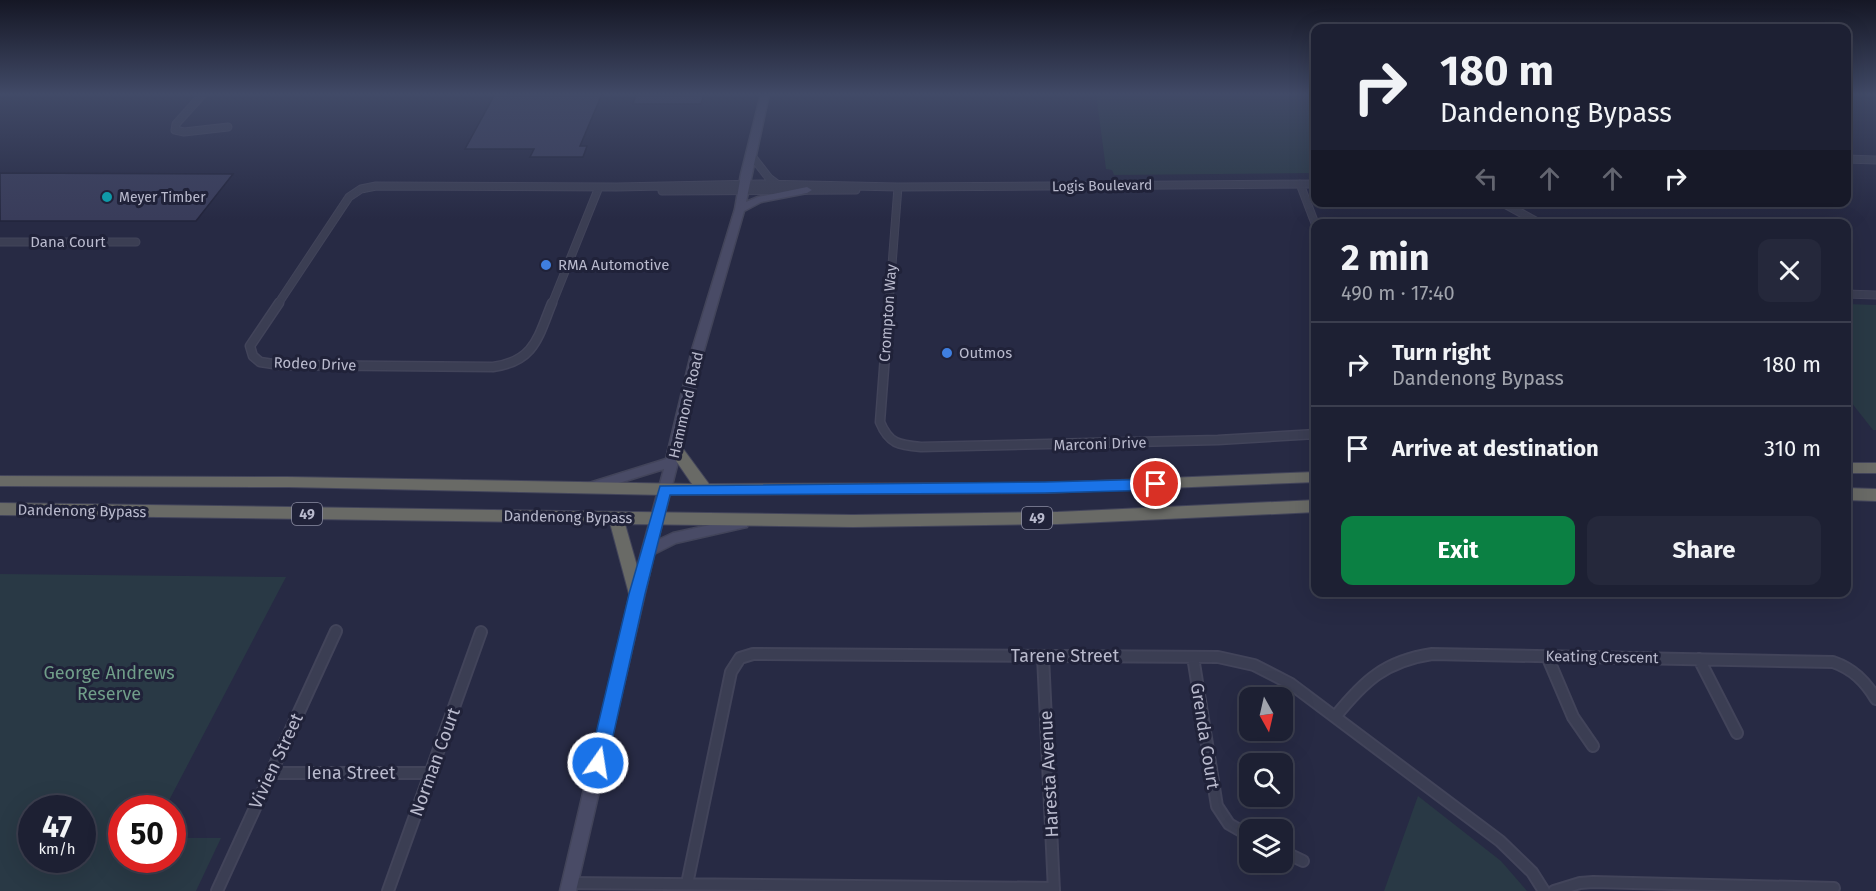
<!DOCTYPE html>
<html lang="en">
<head>
<meta charset="utf-8">
<style>
	body { margin:0; font-family:"Fira Sans",sans-serif; background:#25283b; color:#f1f3f6; height:100vh; display:flex; flex-direction:column; font-size:22px; white-space:nowrap }
	* { box-sizing:border-box; margin:0 }
	p { font-size:20px; color:#a0a3ac }
	.icon { flex:none; width:33px; height:33px; fill:none; stroke:currentColor; stroke-width:2; stroke-linecap:round; stroke-linejoin:round }
	.map { position:relative; flex:1; overflow:hidden }
	.side { position:absolute; left:1311px; top:219px; width:540px; height:378px; display:flex; flex-direction:column; background:#1d2033; border-radius:12px; box-shadow:0 6px 24px #0002,0 0 0 2px #3b3e4e }
	.side>* { flex:none }
	.top-card { position:absolute; left:1311px; top:24px; width:540px; height:183px; border-radius:12px; box-shadow:0 6px 24px #0002,0 0 0 2px #3b3e4e; background:#1d2033; color:#f1f3f6; overflow:hidden }
	.needle { width:39px; rotate:172deg }
	.controls { position:absolute; left:1239px; top:687px; display:grid; gap:12px }
	.controls a { display:grid; place-items:center; width:54px; height:54px; border-radius:12px; background:#1d2033; box-shadow:0 6px 24px #0002,0 0 0 2px #3b3e4e; font-size:30px }
	.speed { position:absolute; left:18px; top:795px; display:flex; gap:12px; font-size:30px; font-weight:700; text-align:center }
	.speed>* { display:grid; place-content:center; width:78px; height:78px; border-radius:50%; background:#1d2033; box-shadow:0 6px 24px #0002,0 0 0 2px #3b3e4e; line-height:1 }
	.speed small { font-size:15px; font-weight:400 }
	.speed .limit { border:9px solid #d22; background:#fff; color:#111 }
	.pin { position:absolute; display:grid; place-items:center; width:51px; height:51px; color:#fff; margin:-26px; border:3px solid #fff; border-radius:50%; box-shadow:0 2px 6px #0007 }
	.me { position:absolute; width:66px; margin:-33px; rotate:13deg; stroke-linejoin:round; filter:drop-shadow(0 0 4px #0008) }
	.turn { display:flex; align-items:center; gap:21px; height:126px; padding:0 30px; font-size:27px }
	.turn .icon { width:78px; height:78px; stroke-width:2.5 }
	.turn b { display:block; font-size:42px; line-height:51px }
	.lanes { display:flex; align-items:center; height:57px; padding:0 30px; background:#0003; justify-content:center; gap:30px; direction:ltr }
	.lanes .off { opacity:.35 }
	.round { display:grid; place-items:center; flex:none; width:63px; height:63px; border-radius:12px; background:#25283b }
	.overview { display:flex; align-items:center; justify-content:space-between; height:102px; padding:0 30px }
	h1 { font-size:36px; font-weight:700; line-height:45px }
	.button { display:flex; gap:12px; margin-top:auto; padding:12px 30px }
	.button a { flex:1; height:69px; border-radius:12px; background:#0b8043; color:#fff; font-size:24px; font-weight:700; line-height:69px; text-align:center }
	.button a+a { background:#25283b; color:#f1f3f6 }
	ul { padding:0; list-style:none }
	li { display:flex; align-items:center; gap:18px; height:84px; padding:0 30px; border-top:2px solid #3b3e4e }
	li div { flex:1 }
	li b { display:block; font-size:22px }
	li em { font-style:normal }
	.map>svg:first-child { display:block }
	.green { fill:#293945; fill-rule:evenodd }
	.building { fill:#393c5a; stroke:#22243b; stroke-width:1.5 }
	.lines { fill:none; stroke-linecap:round; stroke-linejoin:round }
	.minor-far2-casing { stroke:#42445a; stroke-width:9 }
	.minor-far1-casing { stroke:#42445a; stroke-width:11 }
	.minor-casing { stroke:#42445a; stroke-width:14 }
	.secondary-casing { stroke:#42445a; stroke-width:3 }
	.trunk-casing { stroke:#43455b; stroke-width:2 }
	.minor-far2 { stroke:#3b3e53; stroke-width:7 }
	.minor-far1 { stroke:#3b3e53; stroke-width:8 }
	.minor { stroke:#3b3e53; stroke-width:10 }
	.secondary { fill:#494b66; fill-rule:evenodd }
	.trunk { fill:#696a66; fill-rule:evenodd }
	.route { fill:#1a73e8; stroke:#114b97; stroke-width:1.5 }
	.culture-dot { fill:#0f9aa8; stroke:#202239; stroke-width:2 }
	.shop-dot { fill:#3f7fe0; stroke:#202239; stroke-width:2 }
	.labels { text-anchor:middle; dominant-baseline:central; stroke-width:6; stroke-linejoin:round; paint-order:stroke }
	.far-street-label { font-size:14px; fill:#b9bacd; stroke:#202239 }
	.far-poi-label { font-size:14px; fill:#b9bacd; stroke:#202239; text-anchor:start }
	.shield { fill:#202239; stroke:#8b8ca1; stroke-width:1.5 }
	.shield-label { font-size:14px; font-weight:bold; fill:#b9bacd }
	.street-label { font-size:15px; fill:#b9bacd; stroke:#202239 }
	.poi-label { font-size:15px; fill:#b9bacd; stroke:#202239; text-anchor:start }
	.near-street-label { font-size:18px; fill:#b9bacd; stroke:#202239 }
	.near-park-label { font-size:18px; fill:#709e89; stroke:#202239 }
</style>
</head>
<body>
<div class="map">
<svg width="1876" height="891" viewBox="0 0 1876 891">
	<rect width="100%" height="100%" fill="#272a44"/>
	<!-- green -->
	<path class="green" d="M1096,94H1315V173L1114,175L1112,170L1106,169Z
		M1847,304L1876,305V430H1873L1847,397Z
		M0,574L286,577L165,808H122V860H172L173,838H221L196,891H0ZM82,808V860H32V808Z
		M1418,796L1501,861L1527,891H1384Z"/>
	<!-- building -->
	<path class="building" d="M495,94H602L580,146H587L583,157H530L534,149H465Z
		M636,94H704L701,104H633Z
		M0,173L233,174L196,221H0Z"/>
	<g class="lines">
		<!-- minor-far2 casing -->
		<g class="minor-far2-casing">
			<path id="minor-far2" d="M203,94L176,124L175,130L184,132L228,127
				M751,155L769,178L777,184
				M1846,159L1876,160
				M1300,184L1316,226
				M662,191L856,190
				M1501,202L1541,224
				M0,242H136
				M1846,294L1876,295
				M278,304L349,197L361,189L376,186L617,187L759,184L898,187L1316,184
				M552,304L599,187
				M889,304L898,187"/>
		</g>
		<!-- minor-far1 casing -->
		<g class="minor-far1-casing">
			<path id="minor-far1" d="M279,303L250,346L253,356L260,362L280,365L493,367C535,361 538,337 552,303
				M889,303L880,422C889,444 899,445 921,447L1218,440L1316,434
				M1846,411V416"/>
		</g>
		<!-- minor casing -->
		<g class="minor-casing">
			<path id="minor" d="M1043,656L1054,891
				M1547,656L1573,717L1593,746
				M1193,657L1217,806L1229,824L1250,836
				M1699,659L1737,733
				M1335,717C1364,681 1385,661 1432,654L1833,662C1853,669 1865,681 1876,699
				M271,773H431
				M1282,851L1303,861
				M570,883L1054,888
				M687,884L731,672L740,658L753,654L1218,657L1254,665L1291,684L1500,841L1532,872L1544,891
				M217,891L336,631
				M388,891L481,632
				M1554,891L1580,883L1593,882L1834,888"/>
		</g>
		<!-- secondary casing -->
		<g class="secondary-casing">
			<path id="secondary" d="M761,94H769L746,202L758,197L807,187L812,190L807,193L761,202L744,211L704,350L678,462L658,540L673,533L742,518L747,519L748,523L747,527L742,528L676,543L654,554L576,891H560L630,594L664,469L590,492L586,490L584,487L586,484L666,459L692,350L735,209L741,174Z"/>
		</g>
		<!-- trunk casing -->
		<g class="trunk-casing">
			<path id="trunk" d="M675,444L684,450L709,484L1045,483L1316,472V482L1045,493L665,495L288,487L0,486V476L288,477L692,484L668,449L670,445Z
				M1846,463H1876V473H1846Z
				M1846,488L1876,489V501L1846,500Z
				M1316,500V512L1058,524L853,527L625,524L645,594L642,599L637,600L632,599L629,594L610,523L0,515V503L853,515L1058,512Z"/>
		</g>
		<!-- minor-far2 -->
		<use href="#minor-far2" class="minor-far2"/>
		<!-- minor-far1 -->
		<use href="#minor-far1" class="minor-far1"/>
		<!-- minor -->
		<use href="#minor" class="minor"/>
		<!-- secondary -->
		<use href="#secondary" class="secondary"/>
		<!-- trunk -->
		<use href="#trunk" class="trunk"/>
	</g>
	<!-- sky -->
	<linearGradient id="sky" x2="0" y2="1"><stop stop-color="#151725"/><stop offset="0.43" stop-color="#414a67"/><stop offset="1" stop-color="#414a67" stop-opacity="0"/></linearGradient>
	<rect width="1876" height="219" fill="url(#sky)"/>
	<!-- route -->
	<path class="route" d="M1156,479L1163,484L1156,490L1045,493L670,495L645,594L607,763L604,769L598,771L592,769L589,763L629,594L660,486L1045,482Z"/>
	<!-- markers -->
	<circle class="culture-dot" cx="107" cy="197" r="6"/>
	<g class="shop-dot">
		<circle cx="546" cy="265" r="6"/>
		<circle cx="947" cy="353" r="6"/>
	</g>
	<g class="labels">
		<!-- far-street labels -->
		<g class="far-street-label">
			<text transform="translate(1102 186) rotate(-1)">Logis Boulevard</text>
		</g>
		<!-- far-poi labels -->
		<g class="far-poi-label">
			<text x="119" y="197">Meyer Timber</text>
		</g>
		<!-- shield labels -->
		<g class="shield">
			<rect x="292" y="503" width="30" height="22" rx="4.5"/>
			<rect x="1022" y="507" width="30" height="22" rx="4.5"/>
		</g>
		<g class="shield-label">
			<text x="307" y="514">49</text>
			<text x="1037" y="518">49</text>
		</g>
		<!-- street labels -->
		<g class="street-label">
			<text x="68" y="242">Dana Court</text>
			<text transform="translate(888 313) rotate(-86)">Crompton Way</text>
			<text transform="translate(315 364) rotate(2)">Rodeo Drive</text>
			<text transform="translate(686 405) rotate(-77)">Hammond Road</text>
			<text transform="translate(1100 444) rotate(-2)">Marconi Drive</text>
			<text transform="translate(82 511) rotate(1)">Dandenong Bypass</text>
			<text transform="translate(568 517) rotate(1)">Dandenong Bypass</text>
			<text transform="translate(1602 657) rotate(1)">Keating Crescent</text>
		</g>
		<!-- poi labels -->
		<g class="poi-label">
			<text x="558" y="265">RMA Automotive</text>
			<text x="959" y="353">Outmos</text>
		</g>
		<!-- near-street labels -->
		<g class="near-street-label">
			<text x="1065" y="656">Tarene Street</text>
			<text transform="translate(1205 736) rotate(81)">Grenda Court</text>
			<text transform="translate(276 761) rotate(-65)">Vivien Street</text>
			<text transform="translate(435 762) rotate(-70)">Norman Court</text>
			<text x="351" y="773">Iena Street</text>
			<text transform="translate(1049 774) rotate(-93)">Haresta Avenue</text>
		</g>
		<!-- near-park labels -->
		<g class="near-park-label">
			<text x="109" y="673">George Andrews<tspan x="109" dy="21">Reserve</tspan></text>
		</g>
	</g>
</svg>
<div class="controls">
<a><svg class="needle" viewBox="-14 -14 28 28"><path d="M0-13l5 13h-10z" fill="#e53935"/><path d="M0 13l5-13h-10z" fill="#a0a3ac"/></svg></a>
<a><svg class="icon" aria-label="search" viewBox="0 0 24 24"><circle cx="10" cy="10" r="6"/><path d="M15 15l6 6"/></svg></a>
<a><svg class="icon" aria-label="layers" viewBox="0 0 24 24"><path d="M12 4l9 5-9 5-9-5zM3 14l9 5 9-5"/></svg></a>
</div>
<div class="speed"><div>47<small>km/h</small></div><div class="limit">50</div></div>
<div class="pin" style="left:1156px;top:484px;background:#d93025"><svg class="icon" aria-label="arrive" viewBox="0 0 24 24"><path d="M6 21V4h12l-3 4 3 4H6"/></svg></div>
<svg class="me" style="left:598px;top:763px" viewBox="-20 -20 40 40"><circle r="17" fill="#1a73e8" stroke="#fff" stroke-width="3"/><path d="M0-11L8 9 0 5-8 9z" fill="#fff"/></svg>
<div class="top-card">
<div class="turn"><svg class="icon" aria-label="right" viewBox="0 0 24 24"><path d="M7 20v-9h11M14 6l5 5-5 5"/></svg><div><b>180 m</b>Dandenong Bypass</div></div>
<div class="lanes"><svg class="icon off" aria-label="left" viewBox="0 0 24 24"><path d="M17 20v-9H6M10 6l-5 5 5 5"/></svg><svg class="icon off" aria-label="ahead" viewBox="0 0 24 24"><path d="M12 20V5M6 11l6-6 6 6"/></svg><svg class="icon off" aria-label="ahead" viewBox="0 0 24 24"><path d="M12 20V5M6 11l6-6 6 6"/></svg><svg class="icon" aria-label="right" viewBox="0 0 24 24"><path d="M7 20v-9h11M14 6l5 5-5 5"/></svg></div>
</div>
<section class="side">
<div class="overview"><div><h1>2 min</h1><p>490 m · 17:40</p></div><a class="round"><svg class="icon" aria-label="close" viewBox="0 0 24 24"><path d="M6 6l12 12M18 6L6 18"/></svg></a></div>
<ul>
<li><svg class="icon" aria-label="right" viewBox="0 0 24 24"><path d="M7 20v-9h11M14 6l5 5-5 5"/></svg><div><b>Turn right</b><p>Dandenong Bypass</p></div><em>180 m</em></li>
<li><svg class="icon" aria-label="arrive" viewBox="0 0 24 24"><path d="M6 21V4h12l-3 4 3 4H6"/></svg><div><b>Arrive at destination</b></div><em>310 m</em></li>
</ul>
<div class="button"><a>Exit</a><a>Share</a></div>
</section>
</div>
</body>
</html>
